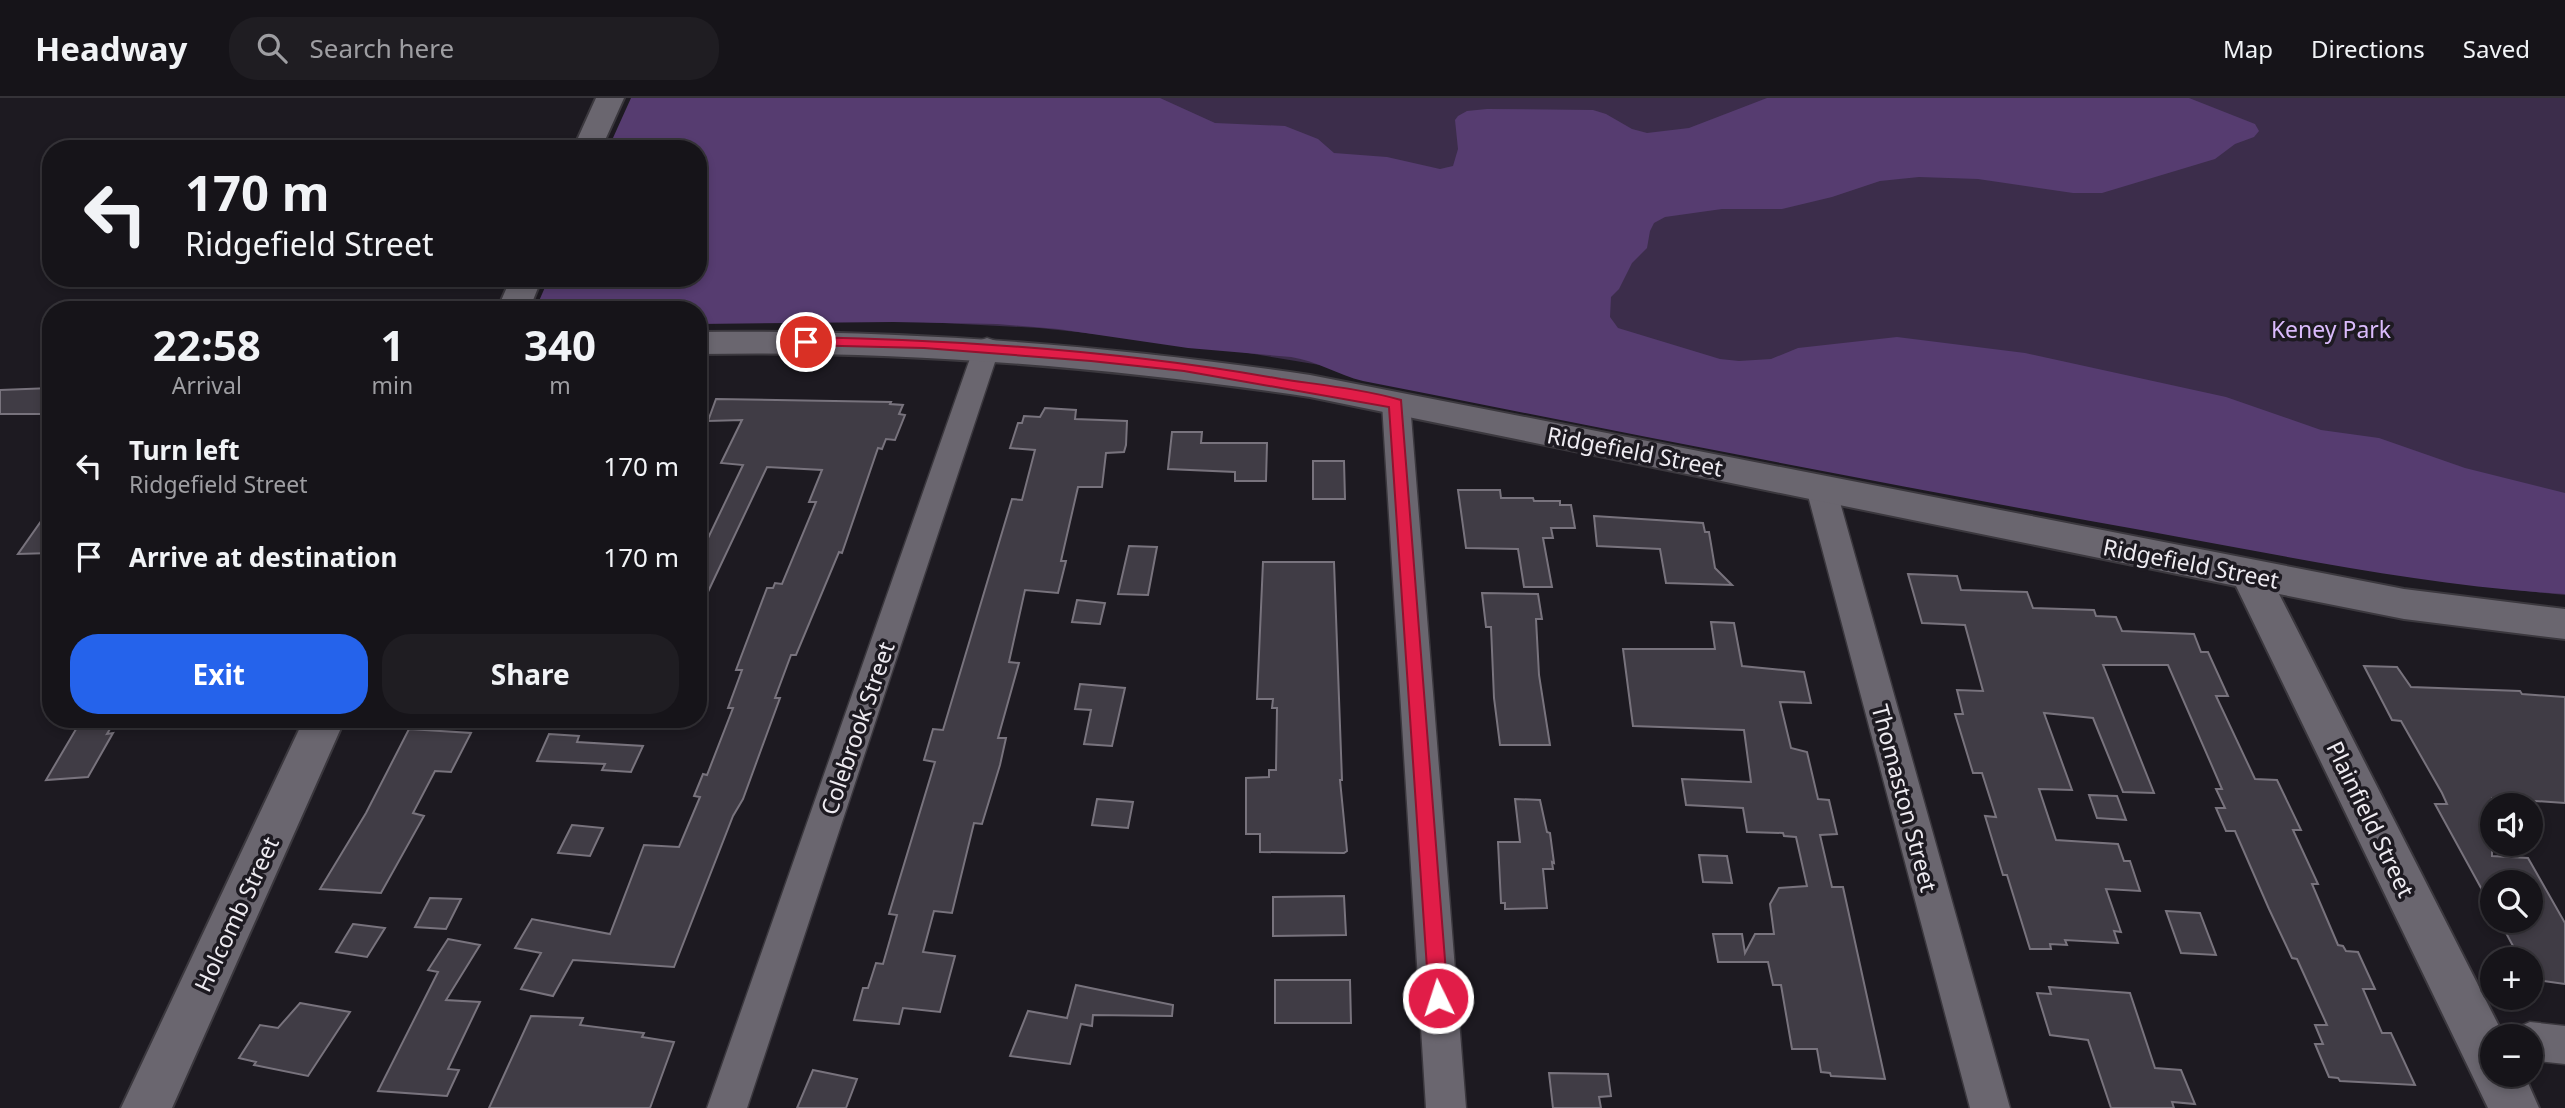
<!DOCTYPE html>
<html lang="en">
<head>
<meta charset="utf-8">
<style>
	body { margin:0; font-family:"Noto Sans",sans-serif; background:#1f1d22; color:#f1f3f6; height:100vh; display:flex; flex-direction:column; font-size:26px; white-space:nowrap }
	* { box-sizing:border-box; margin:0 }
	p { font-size:23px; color:#9e9ea2 }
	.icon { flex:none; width:38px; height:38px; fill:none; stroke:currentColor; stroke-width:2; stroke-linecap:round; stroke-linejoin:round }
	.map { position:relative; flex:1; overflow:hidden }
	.details { position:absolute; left:42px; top:203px; width:665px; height:427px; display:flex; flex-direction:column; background:#161419; border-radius:28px; box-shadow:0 4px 10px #0003,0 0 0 2px #353338 }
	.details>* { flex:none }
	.top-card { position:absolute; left:42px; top:42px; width:665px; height:147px; border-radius:28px; box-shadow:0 4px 10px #0003,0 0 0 2px #353338; background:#161419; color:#f1f3f6; overflow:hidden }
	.tools { position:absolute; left:2480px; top:695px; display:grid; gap:14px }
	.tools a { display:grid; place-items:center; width:63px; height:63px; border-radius:50%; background:#161419; box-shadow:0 4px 10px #0003,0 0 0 2px #353338; font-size:35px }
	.pin { position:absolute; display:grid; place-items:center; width:60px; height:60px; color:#fff; margin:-30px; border:4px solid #fff; border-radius:50%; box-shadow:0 2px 7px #0007 }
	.me { position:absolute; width:77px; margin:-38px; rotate:356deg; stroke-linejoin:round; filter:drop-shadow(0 0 5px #0008) }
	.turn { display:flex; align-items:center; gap:24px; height:147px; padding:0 28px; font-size:32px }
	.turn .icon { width:91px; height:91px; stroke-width:2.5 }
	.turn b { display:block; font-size:49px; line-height:60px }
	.eta { display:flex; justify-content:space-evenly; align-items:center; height:119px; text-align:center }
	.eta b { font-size:42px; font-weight:700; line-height:49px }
	.action { display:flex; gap:14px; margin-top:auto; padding:14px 28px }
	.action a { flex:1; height:80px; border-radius:28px; background:#2563eb; color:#fff; font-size:28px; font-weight:700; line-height:80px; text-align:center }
	.action a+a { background:#1f1d22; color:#f1f3f6 }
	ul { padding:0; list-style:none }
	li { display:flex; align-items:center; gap:21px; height:91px; padding:0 28px }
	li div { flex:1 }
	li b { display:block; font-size:26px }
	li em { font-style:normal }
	header { display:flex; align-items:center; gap:42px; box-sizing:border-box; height:98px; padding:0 35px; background:#161419; border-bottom:2px solid #353338 }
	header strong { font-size:33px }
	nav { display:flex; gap:38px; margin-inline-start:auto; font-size:24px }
	.search { width:490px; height:63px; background:#1f1d22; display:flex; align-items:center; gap:18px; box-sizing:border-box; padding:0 24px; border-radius:28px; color:#9e9ea2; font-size:26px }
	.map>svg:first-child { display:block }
	.green { fill:#3c2d4b }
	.forest { fill:#563c70 }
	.building { fill:#403c45; stroke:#78737d; stroke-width:2 }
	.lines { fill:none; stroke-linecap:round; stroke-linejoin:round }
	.minor-casing { stroke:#3b383e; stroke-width:3 }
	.tertiary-casing { stroke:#3b383e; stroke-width:4 }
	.minor { fill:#6a666f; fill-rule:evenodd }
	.tertiary { fill:#6a666f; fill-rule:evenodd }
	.route { fill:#e11d48; stroke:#92132f; stroke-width:2 }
	.labels { text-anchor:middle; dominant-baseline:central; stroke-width:7; stroke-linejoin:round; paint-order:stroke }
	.park-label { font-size:23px; fill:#dabbfc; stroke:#1d1a21 }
	.street-label { font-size:23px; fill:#eeebf1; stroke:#1d1a21 }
</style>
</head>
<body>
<header>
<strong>Headway</strong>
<div class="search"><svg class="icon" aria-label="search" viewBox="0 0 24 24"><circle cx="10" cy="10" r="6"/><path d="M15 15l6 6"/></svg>Search here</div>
<nav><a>Map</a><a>Directions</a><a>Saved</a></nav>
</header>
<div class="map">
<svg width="2565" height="1010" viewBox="0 0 2565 1010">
	<rect width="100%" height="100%" fill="#1d1a21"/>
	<!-- green -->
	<path class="green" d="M642,0H2565V497C2455,486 2345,472 2237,446L1362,274L1200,247L1039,230L698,212H549L698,180V51Z"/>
	<!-- forest -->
	<path class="forest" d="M631,0H1160L1215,25L1285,28L1318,41L1334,55L1387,59L1440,71L1453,68L1458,51L1455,22L1458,18L1467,13L1487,11L1593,12L1606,16L1632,31L1647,35L1689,30L1767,0H2189L2255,26L2259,33L2254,39L2235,46L2215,61L2102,95H2073L1978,81L1919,79L1880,83L1832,99L1782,111H1722L1665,119L1654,125L1650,133L1647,150L1632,165L1619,191L1611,199L1610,219L1618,230L1720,261L1739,263L1771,261L1798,250L1897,239L2025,255L2226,299L2321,332L2379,340L2465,370L2565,395V496C2423,488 2281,457 2141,432C1881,386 1622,334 1363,283C1338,277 1317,263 1291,259L1188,250L1058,231L997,226L893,224L698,226V212H540L539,203L549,180H698V51H608Z"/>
	<!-- building -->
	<path class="building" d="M51,290V316H0V292Z
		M716,301L891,304L890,306L903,307L899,316L905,317L895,342L886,341L882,351L878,350L842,455L839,454L796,557H791L775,600H780L743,701L733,718L674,869L573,862L553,898L521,891L541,855L515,850L532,821L610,836L644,747L679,749L700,699L694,698L703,676L707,677L733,610H728L742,572H736L767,490H773L775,485L782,486L816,404H809L822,372L767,369L698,515V461L743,367L721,365L742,322L708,323Z
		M1045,310L1076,312L1075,321L1127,323L1126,347L1124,354L1106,355L1102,389H1078L1061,463H1066L1058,495L1025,492L1009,564L1019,565L998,640H1006L1000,667L982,726L974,725L952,815L934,813L923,854L955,858L940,914L903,910L899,926L854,922L863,890H868L876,865L883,866L897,817L889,816L935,664L924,662L933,631L943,632L1012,401L1022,402L1035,352L1010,350L1018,325H1022L1024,318L1040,319Z
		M1172,334H1202L1201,345H1267L1266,383H1235V374L1168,371Z
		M1313,363H1344L1345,401H1313Z
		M1458,392H1500L1501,400H1533L1534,403H1560V407H1571L1575,430H1551L1553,440H1543L1552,489H1524L1518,451L1466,450Z
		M51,409V455L18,456Z
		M1594,418L1703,425L1705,434H1709L1715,470L1732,487L1666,485L1660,451L1597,448Z
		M1129,448L1157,449L1148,497L1118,496Z
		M1263,464H1334L1342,682H1340L1347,753L1344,755L1260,754V736H1246V680L1269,679V672H1276L1277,610H1272L1273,601H1257Z
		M1908,476L1957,478L1961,492L2027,494L2033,510L2094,512L2096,518L2116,519L2122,533L2194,536L2201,554H2208L2228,598H2216L2255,681L2277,682L2301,732H2293L2318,786H2312L2338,847L2343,848L2346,853L2358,854L2375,891H2363L2382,935H2391L2415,987L2340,983L2338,980L2329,979L2315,946H2323L2315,927H2327L2297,861L2292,860L2269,811L2235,733H2226L2216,710H2225L2216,691H2222L2168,567H2103L2154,695L2123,694L2093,620L2044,615L2072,692L2039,691L2056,742L2118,746L2124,763H2130L2140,793L2106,791L2121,834L2114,833L2118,845L2065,842L2067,847L2050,846L2051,851H2030L2007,777H2003L1985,718L1996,719L1982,675H1973L1955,616H1963L1957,592L1983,593L1965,527L1922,525Z
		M1482,495L1538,496L1542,521H1536L1539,577L1550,647H1500L1494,600L1491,529H1486Z
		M1077,502L1105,505L1100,526L1072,524Z
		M1711,524L1734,525L1742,568L1804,574L1811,605L1780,604L1791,650L1807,654L1818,701L1829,702L1837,736L1820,737L1832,789H1843L1885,981L1831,978L1830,975L1821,974L1817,951H1792L1781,887H1773L1768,864H1718L1713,836H1742L1745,855L1755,836H1774L1770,806L1779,790L1807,788L1796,739L1784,738L1783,735L1747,734L1743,710L1686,707L1682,681L1751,684L1744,632L1633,628L1623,551H1715Z
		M2364,568L2397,569L2411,589L2520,593L2522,596L2565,599V705L2492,700V758L2528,760L2565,825V886L2530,881V861H2520L2499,822H2530V784H2492V810L2435,706H2447L2442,695L2401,623L2392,622Z
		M1080,586L1125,590L1112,648L1084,646L1091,612L1075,611Z
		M82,621H116L107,636L113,635L88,679L46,682Z
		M409,631L471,635L451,674L435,673L413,715L424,718L381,795L320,791L366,715Z
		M549,636L579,638L577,644L643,648L631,674L602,672L605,666L537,663Z
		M2089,697L2117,698L2126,722L2097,720Z
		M1097,701L1133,704L1128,730L1092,727Z
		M1515,701L1540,702L1547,734L1550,735L1554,765L1552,764L1553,771H1543L1547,810L1505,811V805H1501L1498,744H1520Z
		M572,727L603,730L590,758L558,755Z
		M1699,757L1727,758L1732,785L1703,784Z
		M1344,798L1346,837L1273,838V799Z
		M430,800L461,801L446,831L415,829Z
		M2166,813L2200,815L2216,857L2181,855Z
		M353,826L385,830L367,859L336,854Z
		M448,841L480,847L446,902L480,904L448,971L459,972L447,998L378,993L438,874L428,872Z
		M1275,882H1350L1351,925H1275Z
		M1076,887L1173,907L1172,918L1093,917L1092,928L1081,926L1070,966L1010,958L1028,913L1067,920Z
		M2049,889L2130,895L2155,970L2181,972L2195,1006L2172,1004L2174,1010H2111L2088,942L2050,937L2037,895L2051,896Z
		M300,905L350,914L308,978L254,967L256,964L239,960L260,927L278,930Z
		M531,918L583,920L580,927L644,935L642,939L674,944L650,1010H489Z
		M813,972L857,981L846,1010H797Z
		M1549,975L1608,976L1611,998L1599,999L1601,1010H1553Z"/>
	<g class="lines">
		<!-- minor casing -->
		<g class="minor-casing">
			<path id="minor" d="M987,240L996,243L1000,249L747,1010H707L974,249L978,243Z
				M1396,296L1406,298L1410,305L1466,1010H1426L1382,305L1386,298Z
				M1821,380L1831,383L1836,390L2010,1010H1970L1806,390L1811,383Z
				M2530,924L2565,928V966L2530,962V938H2512L2516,930Z"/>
		</g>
		<!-- tertiary casing -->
		<g class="tertiary-casing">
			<path id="tertiary" d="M596,0H624L601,51H573Z
				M511,180H542L529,212H497Z
				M698,234C904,231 1107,247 1310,277L2404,491L2565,511V541L2404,521L2279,496L2504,938H2492V976H2524L2539,1010H2488L2236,488L1310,299C1107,269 904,252 698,256Z
				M304,621H345L172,1010H121Z"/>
		</g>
		<!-- minor -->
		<use href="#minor" class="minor"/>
		<!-- tertiary -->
		<use href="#tertiary" class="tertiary"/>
	</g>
	<!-- route -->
	<path class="route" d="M806,239C966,242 1124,253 1281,281C1321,287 1362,291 1401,302L1448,900L1445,907L1438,909L1431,907L1429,900L1389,309L1184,273L1091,263L924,250L801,247L799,244Z"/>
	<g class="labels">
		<!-- park labels -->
		<g class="park-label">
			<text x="2331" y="231">Keney Park</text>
		</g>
		<!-- street labels -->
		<g class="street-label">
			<text transform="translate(1635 353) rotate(11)">Ridgefield Street</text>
			<text transform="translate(2191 465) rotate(11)">Ridgefield Street</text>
			<text transform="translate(857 630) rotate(-71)">Colebrook Street</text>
			<text transform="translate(1905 700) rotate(75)">Thomaston Street</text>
			<text transform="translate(2371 721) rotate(64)">Plainfield Street</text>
			<text transform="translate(236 816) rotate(-65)">Holcomb Street</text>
		</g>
	</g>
</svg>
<div class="tools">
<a><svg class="icon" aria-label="sound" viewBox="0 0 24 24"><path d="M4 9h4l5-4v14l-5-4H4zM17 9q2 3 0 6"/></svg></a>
<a><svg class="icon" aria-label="search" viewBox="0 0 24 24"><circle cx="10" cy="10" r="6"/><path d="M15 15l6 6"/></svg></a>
<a>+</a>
<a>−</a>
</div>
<div class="pin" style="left:806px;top:244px;background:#d93025"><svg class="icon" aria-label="arrive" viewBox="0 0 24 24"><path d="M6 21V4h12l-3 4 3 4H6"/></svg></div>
<svg class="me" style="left:1438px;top:900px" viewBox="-20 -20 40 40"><circle r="17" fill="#e11d48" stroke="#fff" stroke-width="3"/><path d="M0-11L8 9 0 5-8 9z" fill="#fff"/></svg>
<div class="top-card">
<div class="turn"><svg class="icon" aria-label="left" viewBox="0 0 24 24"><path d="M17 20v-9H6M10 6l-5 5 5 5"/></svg><div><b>170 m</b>Ridgefield Street</div></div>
</div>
<section class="details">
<div class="eta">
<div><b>22:58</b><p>Arrival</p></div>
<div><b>1</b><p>min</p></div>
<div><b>340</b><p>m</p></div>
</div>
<ul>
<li><svg class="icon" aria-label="left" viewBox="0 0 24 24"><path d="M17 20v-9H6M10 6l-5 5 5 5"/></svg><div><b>Turn left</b><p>Ridgefield Street</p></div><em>170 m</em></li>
<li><svg class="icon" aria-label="arrive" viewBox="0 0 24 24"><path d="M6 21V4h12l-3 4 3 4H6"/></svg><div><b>Arrive at destination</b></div><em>170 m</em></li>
</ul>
<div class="action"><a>Exit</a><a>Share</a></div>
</section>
</div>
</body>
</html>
